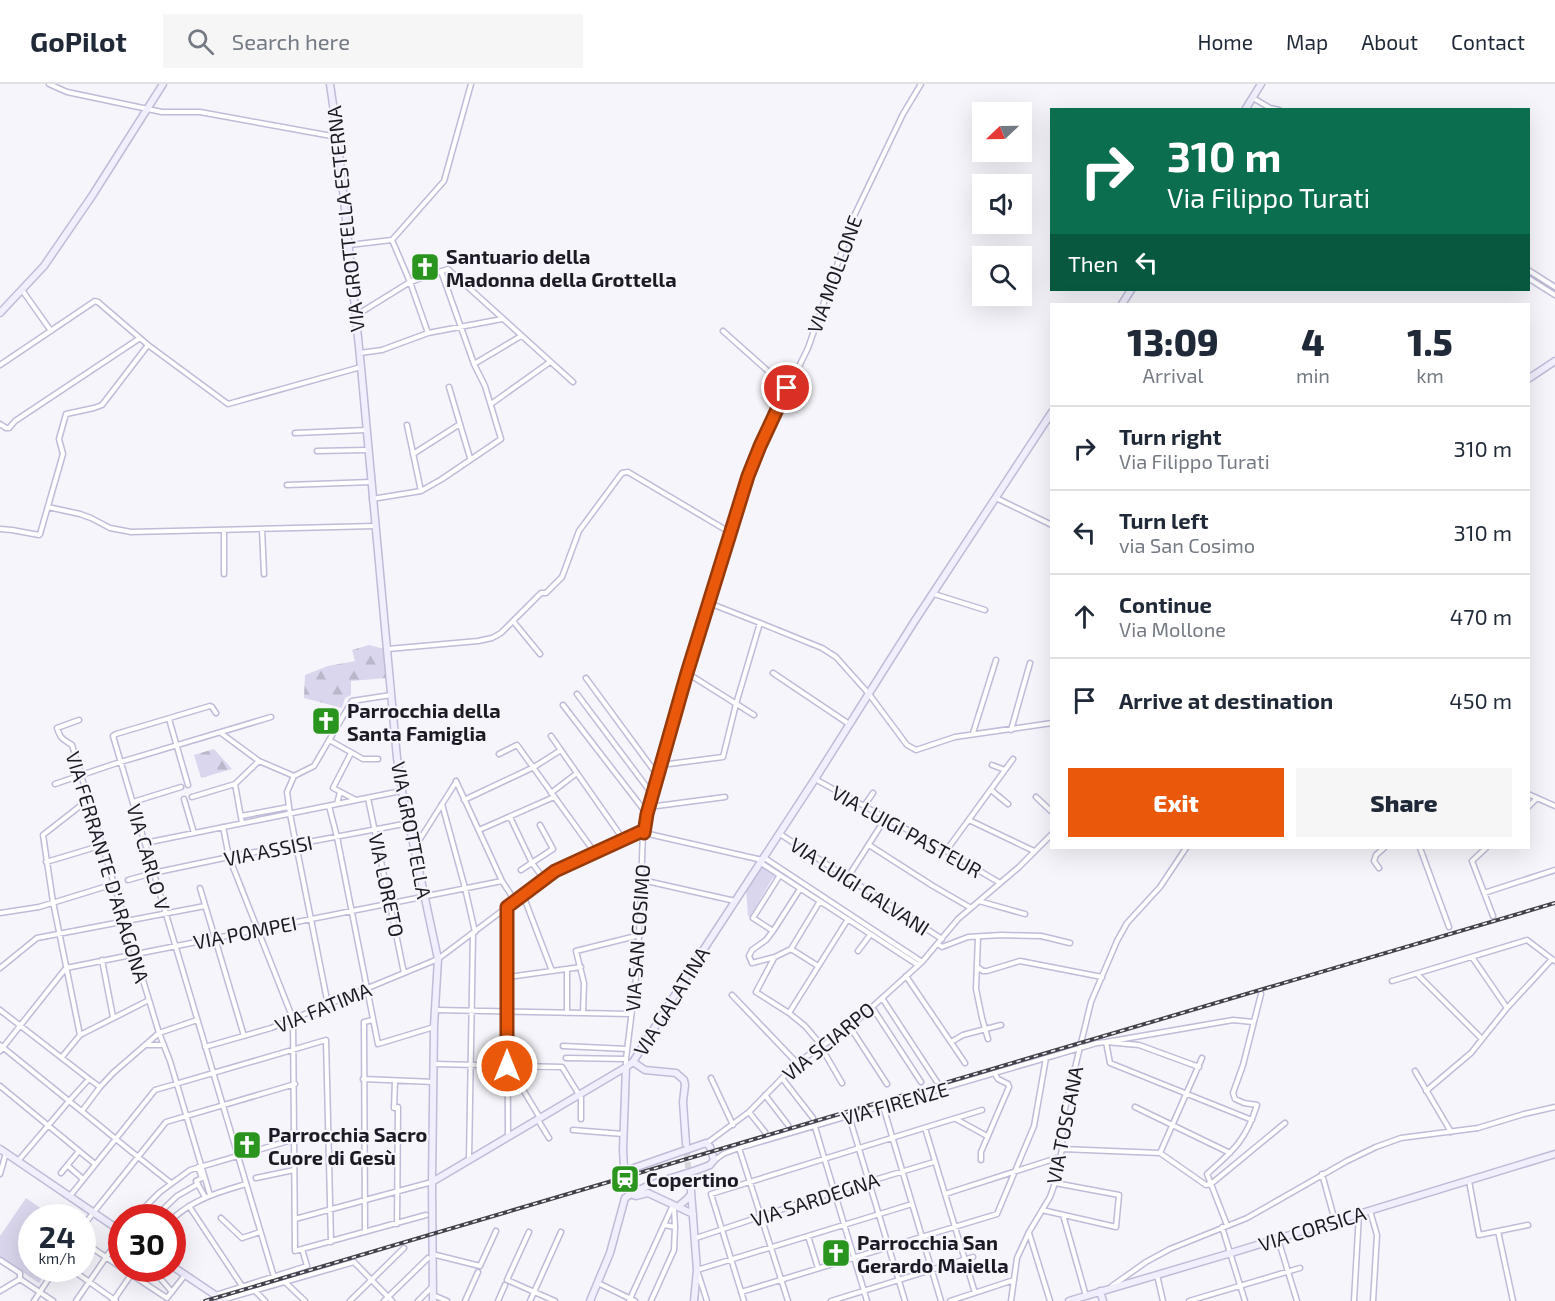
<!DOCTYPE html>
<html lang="en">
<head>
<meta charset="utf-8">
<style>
	body { margin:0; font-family:"Exo 2",sans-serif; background:#f6f6f7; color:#1f2937; height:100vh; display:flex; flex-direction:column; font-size:22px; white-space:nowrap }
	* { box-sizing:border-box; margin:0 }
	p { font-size:20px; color:#747a83 }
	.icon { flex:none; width:33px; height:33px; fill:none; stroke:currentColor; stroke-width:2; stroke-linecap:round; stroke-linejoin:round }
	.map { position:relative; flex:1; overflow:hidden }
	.details { position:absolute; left:1050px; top:219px; width:480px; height:546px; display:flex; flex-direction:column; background:#fff; border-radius:0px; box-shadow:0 6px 24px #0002 }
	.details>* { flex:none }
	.guide { position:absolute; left:1050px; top:24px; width:480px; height:183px; border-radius:0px; box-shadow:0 6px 24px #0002; background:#0b6e4f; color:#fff; overflow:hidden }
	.needle { width:39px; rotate:248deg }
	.fabs { position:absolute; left:972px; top:18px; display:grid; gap:12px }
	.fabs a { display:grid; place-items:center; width:60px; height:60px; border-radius:0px; background:#fff; box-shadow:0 6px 24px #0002; font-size:30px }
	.speed { position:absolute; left:18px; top:1120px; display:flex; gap:12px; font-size:30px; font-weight:700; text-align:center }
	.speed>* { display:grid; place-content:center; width:78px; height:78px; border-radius:50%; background:#fff; box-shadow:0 6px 24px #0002; line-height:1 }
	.speed small { font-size:15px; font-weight:400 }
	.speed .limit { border:9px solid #d22; background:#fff; color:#111 }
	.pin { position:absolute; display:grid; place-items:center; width:51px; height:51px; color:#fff; margin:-26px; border:3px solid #fff; border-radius:50%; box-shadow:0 2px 6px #0007 }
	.me { position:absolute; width:66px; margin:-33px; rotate:0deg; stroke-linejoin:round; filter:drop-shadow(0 0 4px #0008) }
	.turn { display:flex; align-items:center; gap:21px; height:126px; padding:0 18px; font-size:27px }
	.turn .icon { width:78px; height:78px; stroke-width:2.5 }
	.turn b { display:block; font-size:42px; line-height:51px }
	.then { display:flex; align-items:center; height:57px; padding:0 18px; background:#0003; gap:12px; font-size:22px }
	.eta { display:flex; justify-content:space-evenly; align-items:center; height:102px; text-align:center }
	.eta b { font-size:36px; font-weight:800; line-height:42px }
	.action { display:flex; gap:12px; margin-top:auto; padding:12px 18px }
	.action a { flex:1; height:69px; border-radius:0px; background:#ea580c; color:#fff; font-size:24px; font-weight:800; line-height:69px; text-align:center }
	.action a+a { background:#f6f6f7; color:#1f2937 }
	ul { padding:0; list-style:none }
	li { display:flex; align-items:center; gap:18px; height:84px; padding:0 18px; border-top:2px solid #e0e1e3 }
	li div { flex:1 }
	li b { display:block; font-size:22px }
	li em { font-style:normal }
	header { display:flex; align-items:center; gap:36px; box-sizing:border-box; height:84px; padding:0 30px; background:#fff; border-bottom:2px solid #e0e1e3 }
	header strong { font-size:28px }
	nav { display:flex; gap:33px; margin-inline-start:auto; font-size:21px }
	.search { width:420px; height:54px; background:#f6f6f7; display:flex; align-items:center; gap:15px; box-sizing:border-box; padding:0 21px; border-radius:0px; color:#747a83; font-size:22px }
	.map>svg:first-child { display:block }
	.grass { fill:#d9d6ed }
	.forest { fill:url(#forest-firs) }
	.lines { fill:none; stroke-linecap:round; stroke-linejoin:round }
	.secondary-tunnel { stroke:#d5d4db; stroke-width:6; stroke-dasharray:6 3; stroke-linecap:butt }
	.street-casing { stroke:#bfbbd8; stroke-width:7 }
	.secondary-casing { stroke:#bfbbd8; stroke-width:9 }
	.street { stroke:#fff; stroke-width:4 }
	.secondary { stroke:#f1effe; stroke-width:6 }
	.rail-casing { stroke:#43414a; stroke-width:4 }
	.rail { stroke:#f6f5fb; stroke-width:1.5; stroke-dasharray:4.5; stroke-linecap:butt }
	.route-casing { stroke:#983908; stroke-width:15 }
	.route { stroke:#ea580c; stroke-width:10 }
	.labels { text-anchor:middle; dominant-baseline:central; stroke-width:4.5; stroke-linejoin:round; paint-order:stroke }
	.street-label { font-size:20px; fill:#1c1a24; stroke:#f6f5fb }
	.poi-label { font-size:20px; font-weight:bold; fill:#1c1a24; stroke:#f6f5fb; text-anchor:start }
</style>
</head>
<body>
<header>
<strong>GoPilot</strong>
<div class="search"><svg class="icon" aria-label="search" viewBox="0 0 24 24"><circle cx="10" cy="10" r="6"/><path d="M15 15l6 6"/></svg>Search here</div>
<nav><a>Home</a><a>Map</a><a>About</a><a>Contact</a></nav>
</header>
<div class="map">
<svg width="1555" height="1217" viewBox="0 0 1555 1217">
	<defs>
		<pattern id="forest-firs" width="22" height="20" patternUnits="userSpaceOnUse" patternTransform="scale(1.5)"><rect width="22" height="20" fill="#d9d6ed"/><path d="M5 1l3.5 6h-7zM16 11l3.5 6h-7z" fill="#bab7cb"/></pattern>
	</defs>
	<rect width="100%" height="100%" fill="#f6f5fb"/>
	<!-- grass -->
	<path class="grass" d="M763,783L777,792L772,795L750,833L748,832L746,805L760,784Z
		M26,1114L46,1128L52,1120L73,1134H32V1185H49L39,1199L0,1173V1152Z"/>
	<!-- forest -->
	<path class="forest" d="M369,561L384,565L387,594L351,597V611L345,614L342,624L304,614L305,591L328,582L355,577L352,566Z
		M214,665L232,685L201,694L194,671Z"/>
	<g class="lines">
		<!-- secondary-tunnel -->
		<path class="secondary-tunnel" d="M686,1060L689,1092"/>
		<!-- street casing -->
		<g class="street-casing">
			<path id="street" d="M49,0L67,8L162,28H200L337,53
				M1253,14L1270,24L1279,26
				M392,156L410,198L448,185L573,298
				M349,161L392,156L444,97L471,0
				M1528,186L1555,203
				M1528,194L1555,211
				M22,206L51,247
				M355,232L410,198L428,249
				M723,247L787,304
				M360,269L382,266L428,249L502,235
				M474,280L521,252
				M0,281L95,217L98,218L148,261L228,320L361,283
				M449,303L470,374
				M491,320L550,278
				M0,340L6,344H9L15,337L140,254
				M407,341L421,407
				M295,349L366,346
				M317,367L368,366
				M413,370L460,340
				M287,401L371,398
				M996,414L1052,441
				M372,415L421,407L442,395L501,355L485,302L474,280L441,187
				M48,423L80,430L91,434L110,444L131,448L375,442
				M0,445L12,446L39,451L40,450L63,370L59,355L66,330L94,324L102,321L148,261
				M262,445L264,490
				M224,446V490
				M934,510L985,526
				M709,519L760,539
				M513,537L540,570
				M388,565L478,557L492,554L501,549L541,509H546L562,493L579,447L622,389L628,388L731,449
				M687,589L754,631
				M773,589L849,640
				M586,594L658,692
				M577,610L652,710
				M563,621L647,730
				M216,629L212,623L210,622L116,650L113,652L274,1193
				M169,635L188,701
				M79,636L57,644C61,656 63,655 72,661L159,949L170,977L210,1111
				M1011,646L1030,579
				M221,649L259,677L294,692L314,682L352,617L391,611
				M973,649L996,576
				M551,652L623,755
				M329,656L363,675H378
				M351,669L333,704L356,716
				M499,670L517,661L595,769
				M661,681L723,673L736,620L760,539L822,564L836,573L869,610L907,661L916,666L955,653L1052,639
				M992,681L1005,686
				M294,692L287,708L290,730L328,921
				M815,695L946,767L1000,799
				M456,697L502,797L515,817
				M55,700L114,680L271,633
				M235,700L242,739
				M991,706L1008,720
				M551,709L577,689
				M1528,710L1555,722
				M192,713L235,700L259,677
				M1036,713L1052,728
				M368,714L404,889
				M184,715L194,749
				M464,716L534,683L561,666
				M133,718L181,703
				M337,720L340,708
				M442,720L465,804L475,848
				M329,722L337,753L378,960L434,943
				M864,722L873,709
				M649,723L725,713
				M1528,723L1537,714
				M241,732L289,723
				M510,733L532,779L544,795
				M969,736L1034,767
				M479,746L554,713
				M780,750L942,855
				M145,759L401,707
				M869,761L933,802L971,824
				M415,763L456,698
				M1420,764L1449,843
				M1486,764L1472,777L1493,832
				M946,767L1013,675
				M763,773L922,878
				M46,778L103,761
				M761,779L918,881
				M1379,784L1374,777L1376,771L1384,764
				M521,786L553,765L540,741
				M848,793L885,735
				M128,796L153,789L229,773L409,739
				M642,796L735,817
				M200,804L244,952
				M800,805L773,847L766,856L752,866L749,872L752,879L775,873L791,865L820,817
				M1484,809L1555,786
				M523,811L552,887
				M979,817L1025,830
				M507,823L508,1053
				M0,829L39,823L114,800
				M773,847L753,834L780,791
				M978,853L976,905L982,934L988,955
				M938,860L942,863L968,853L1001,851L1041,852L1070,859
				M791,865L818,882
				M858,867L870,851
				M1472,873L1507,924
				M774,874L756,908L789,929L805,942L822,962
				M102,876L113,933
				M977,883L983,887H987L1020,877L1102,893
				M0,884L37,854L205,822
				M1417,890L1482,955
				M906,892L965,979
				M508,893L581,883
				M1392,897L1527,856L1552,875
				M732,911L797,979
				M882,914L937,998
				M872,923L921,998
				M0,926L89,995
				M436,926L631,930
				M567,929V885
				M583,929L584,899L576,867L640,851
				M789,929L848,835
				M850,943L887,1000
				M80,951L53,818L43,751L89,715
				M951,958L963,951L1001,941
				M0,961L69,1017L18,1077
				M147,961H164
				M563,962L627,965
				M205,963L271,944L438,875L555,787L640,748L762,776
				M821,963L842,999
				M0,967L66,884L502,797
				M62,973L80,951L149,916
				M566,974L626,975
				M434,980L562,983L581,1014V1035
				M519,982L522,1004L540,1034
				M626,982V975L638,877L643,749L647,730L687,589L753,377L808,264L855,130L903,30L921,0
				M1415,987L1451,1048
				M711,994L733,1041
				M782,994L813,1034
				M363,995L434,998
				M395,997L394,1024L398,1023L397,1140
				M0,1002L95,1080
				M100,1003L113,989L159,949L197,936
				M1426,1007L1471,969L1507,924L1552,875L1555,877
				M765,1011L788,1041
				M883,1022L941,1217
				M1135,1023L1230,1069
				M82,1027L100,1003L89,995L69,1017C103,1044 136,1072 171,1099
				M749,1028L765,1048
				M849,1032L905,1217
				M956,1035L987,1052
				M538,1036L549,1054
				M1252,1036L1110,979L1106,958L1233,936L1253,938
				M815,1043L867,1217
				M925,1044L975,1209
				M573,1046L623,1050
				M707,1059L749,1028L797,979L850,943L922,878L958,835L1019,783L1052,750
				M739,1064L788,1217
				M1062,1065L1160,1069L1206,1101L1211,1100L1285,1039
				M1160,1069L1202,974
				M469,1075L473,849
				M715,1076L723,1070L739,1064L1097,959L1106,958L1139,961L1199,983
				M981,1076V1068L1009,1003L1008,1000L998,995L995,990
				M68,1082L83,1095
				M198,1083L202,1094L196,1097L205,1113
				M61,1089L79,1067
				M0,1090L6,1069
				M1322,1090L1335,1137
				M256,1094L294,1086
				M1469,1097L1479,1151L1528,1141
				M945,1110L1060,1073
				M70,1112L155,1006L326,956L331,1158
				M189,1122L242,1202
				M1042,1126L1116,1143L1119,1111L1055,1099
				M1370,1127L1377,1151L1373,1217
				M1063,1131L1086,1212
				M134,1134L160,1108L190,1086L295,1055
				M154,1134L177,1112L198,1100
				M221,1134L242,1154L260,1148
				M172,1135C196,1114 217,1109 246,1100
				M295,1135L432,1098
				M664,1141L675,1143
				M1227,1141L1207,1090C1234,1066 1246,1056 1257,1021L1244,1019L1235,1015L1233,1009L1243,981L1261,910
				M1222,1143L1245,1217
				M82,1144L93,1129L166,1038L295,1000
				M1498,1147L1513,1217
				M365,1148L364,938L373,936
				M529,1148L507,1196L555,1217
				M1029,1149L1050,1217
				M808,1152L818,1184
				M696,1154L834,1108L934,1078
				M1278,1155L1297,1217
				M82,1157L122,1184
				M302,1165L426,1131
				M436,1171L480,1182L496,1147
				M0,1176L20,1189V1195L53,1217
				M71,1185L116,1217
				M123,1185L167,1214L185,1191
				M167,1185L160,1194L172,1208
				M1157,1191L1163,1217
				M286,1199L305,1217
				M598,1199L635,1217
				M1112,1202L1146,1178L1170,1165L1247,1134L1347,1077L1376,1063L1401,1054L1478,1044L1524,1030L1555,1023
				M0,1207L20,1195
				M255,1207L265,1217
				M741,1208L997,1130L1034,1042L1046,974
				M216,1211L307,1182L302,1165L295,1167L293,935L229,773L223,743
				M433,1211L447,1217
				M222,1216L354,1178L392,1217
				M34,1217L55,1185
				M76,1217L122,1150
				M113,1217L135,1185
				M350,1217L404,1164
				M384,1217L428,1174
				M418,1217L433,1202
				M465,1217L478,1188
				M498,1217L505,1201
				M530,1217L561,1148
				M629,1217L673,1121
				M651,1217L674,1166L675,1143L674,1124
				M707,1217L697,1186L912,1120
				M744,1217L711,1110L982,1026
				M831,1217L973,1173
				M950,1217L1014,1196
				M1011,1217L1017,1174L1029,1148L1050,1113L1055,1099L1062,1065L1063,1033L1091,918L1117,857L1127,839L1160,803L1186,764
				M1189,1217L1300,1184
				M1354,1217L1359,1130"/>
		</g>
		<!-- secondary casing -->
		<g class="secondary-casing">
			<path id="secondary" d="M330,0L337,48L361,283L397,674L402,707L438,875L434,942L432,1098L433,1217
				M1245,26L1261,0
				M1122,220L1131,206
				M0,229L44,182L92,112L163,0
				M1528,295L1555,277
				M633,978L645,986L676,989L684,996L685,1001L683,1018L686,1060
				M0,1065L122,1148
				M690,1094L697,1186L694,1217
				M432,1098L626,983
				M633,1111L636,1112L648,1109L693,1130
				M681,1120L687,1115L691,1110
				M172,1182L224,1217
				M1100,1207L1103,1217
				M590,1217L610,1169L625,1114C649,1097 682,1093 710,1081L714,1076L710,1063L706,1059L628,1086L624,1083L623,1066L626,983L633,978L700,871L815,695L914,538L1052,328
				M1069,1217L1231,1169L1555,1070"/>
		</g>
		<!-- street -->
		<use href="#street" class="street"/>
		<!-- secondary -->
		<use href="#secondary" class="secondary"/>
		<!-- rail casing -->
		<g class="rail-casing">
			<path id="rail" d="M205,1217L1555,819"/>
		</g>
		<!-- rail -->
		<use href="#rail" class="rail"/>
	</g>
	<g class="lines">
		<!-- route casing -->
		<g class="route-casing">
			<path id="route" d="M507,982V823L555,787L640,748L644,749L647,730L687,589L748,392L760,362L787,304"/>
		</g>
		<!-- route -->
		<use href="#route" class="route"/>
	</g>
	<!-- icons -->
	<defs>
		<g id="church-square" transform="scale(1.5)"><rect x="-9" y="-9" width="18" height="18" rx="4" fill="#2a951e" stroke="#f6f5fb"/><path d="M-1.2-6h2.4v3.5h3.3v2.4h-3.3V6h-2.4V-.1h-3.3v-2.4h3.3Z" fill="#fff"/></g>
		<g id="station-square" transform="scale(1.5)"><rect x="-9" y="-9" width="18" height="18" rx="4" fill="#2a951e" stroke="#f6f5fb"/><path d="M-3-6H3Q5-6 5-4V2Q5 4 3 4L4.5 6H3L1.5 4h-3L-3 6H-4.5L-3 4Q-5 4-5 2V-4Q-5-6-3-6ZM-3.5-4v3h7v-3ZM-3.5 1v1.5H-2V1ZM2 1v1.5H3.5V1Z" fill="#fff"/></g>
	</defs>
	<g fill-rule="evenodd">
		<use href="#church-square" x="425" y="183"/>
		<use href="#church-square" x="326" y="637"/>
		<use href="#church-square" x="247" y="1061"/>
		<use href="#station-square" x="625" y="1095"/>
		<use href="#church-square" x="836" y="1169"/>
	</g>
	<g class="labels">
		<!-- street labels -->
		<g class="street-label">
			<text transform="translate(345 135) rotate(-96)">VIA GROTTELLA ESTERNA</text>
			<text transform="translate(834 190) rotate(-70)">VIA MOLLONE</text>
			<text transform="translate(412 746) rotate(79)">VIA GROTTELLA</text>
			<text transform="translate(907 747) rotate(29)">VIA LUIGI PASTEUR</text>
			<text transform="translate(268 766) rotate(-11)">VIA ASSISI</text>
			<text transform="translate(149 773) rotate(74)">VIA CARLO V</text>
			<text transform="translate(108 783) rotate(73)">VIA FERRANTE D'ARAGONA</text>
			<text transform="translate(387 801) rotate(78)">VIA LORETO</text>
			<text transform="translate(860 802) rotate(33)">VIA LUIGI GALVANI</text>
			<text transform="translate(245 848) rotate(-11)">VIA POMPEI</text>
			<text transform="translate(637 854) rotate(-86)">VIA SAN COSIMO</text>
			<text transform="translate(671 917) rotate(-58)">VIA GALATINA</text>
			<text transform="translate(323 923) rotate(-22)">VIA FATIMA</text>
			<text transform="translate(828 957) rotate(-39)">VIA SCIARPO</text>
			<text transform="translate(895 1019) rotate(-16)">VIA FIRENZE</text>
			<text transform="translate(1064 1041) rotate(-79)">VIA TOSCANA</text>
			<text transform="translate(815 1115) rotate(-18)">VIA SARDEGNA</text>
			<text transform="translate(1312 1144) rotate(-17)">VIA CORSICA</text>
		</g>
		<!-- poi labels -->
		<g class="poi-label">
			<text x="446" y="172">Santuario della<tspan x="446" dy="23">Madonna della Grottella</tspan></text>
			<text x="347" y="626">Parrocchia della<tspan x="347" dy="23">Santa Famiglia</tspan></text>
			<text x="268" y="1050">Parrocchia Sacro<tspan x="268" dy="23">Cuore di Gesù</tspan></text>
			<text x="646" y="1095">Copertino</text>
			<text x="857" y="1158">Parrocchia San<tspan x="857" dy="23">Gerardo Maiella</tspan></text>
		</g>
	</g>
</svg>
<div class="fabs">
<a><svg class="needle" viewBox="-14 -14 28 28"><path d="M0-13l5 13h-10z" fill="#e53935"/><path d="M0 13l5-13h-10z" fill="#747a83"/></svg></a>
<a><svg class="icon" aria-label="sound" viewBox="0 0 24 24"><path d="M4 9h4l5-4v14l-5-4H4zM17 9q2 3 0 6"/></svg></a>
<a><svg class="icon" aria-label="search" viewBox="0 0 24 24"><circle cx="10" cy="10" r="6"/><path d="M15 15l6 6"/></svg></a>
</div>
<div class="speed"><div>24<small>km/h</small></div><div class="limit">30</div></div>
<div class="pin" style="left:787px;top:304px;background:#d93025"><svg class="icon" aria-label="arrive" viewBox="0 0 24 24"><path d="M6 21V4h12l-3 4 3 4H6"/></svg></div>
<svg class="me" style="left:507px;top:982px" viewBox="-20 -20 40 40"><circle r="17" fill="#ea580c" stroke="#fff" stroke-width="3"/><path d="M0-11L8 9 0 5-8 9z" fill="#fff"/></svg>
<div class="guide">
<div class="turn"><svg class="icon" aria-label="right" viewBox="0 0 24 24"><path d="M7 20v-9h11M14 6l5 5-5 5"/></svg><div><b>310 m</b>Via Filippo Turati</div></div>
<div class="then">Then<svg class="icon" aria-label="left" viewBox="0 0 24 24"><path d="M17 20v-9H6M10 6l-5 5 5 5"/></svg></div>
</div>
<section class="details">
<div class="eta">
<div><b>13:09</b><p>Arrival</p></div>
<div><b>4</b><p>min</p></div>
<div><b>1.5</b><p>km</p></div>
</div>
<ul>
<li><svg class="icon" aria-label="right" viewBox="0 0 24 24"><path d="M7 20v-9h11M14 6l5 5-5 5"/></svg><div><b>Turn right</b><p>Via Filippo Turati</p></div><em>310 m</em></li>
<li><svg class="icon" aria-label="left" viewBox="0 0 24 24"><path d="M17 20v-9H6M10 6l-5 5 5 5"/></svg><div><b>Turn left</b><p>via San Cosimo</p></div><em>310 m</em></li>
<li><svg class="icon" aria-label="ahead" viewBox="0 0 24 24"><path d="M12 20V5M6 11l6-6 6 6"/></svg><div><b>Continue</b><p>Via Mollone</p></div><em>470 m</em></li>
<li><svg class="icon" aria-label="arrive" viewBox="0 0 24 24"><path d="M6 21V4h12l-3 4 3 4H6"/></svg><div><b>Arrive at destination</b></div><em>450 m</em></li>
</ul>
<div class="action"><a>Exit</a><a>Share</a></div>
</section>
</div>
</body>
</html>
